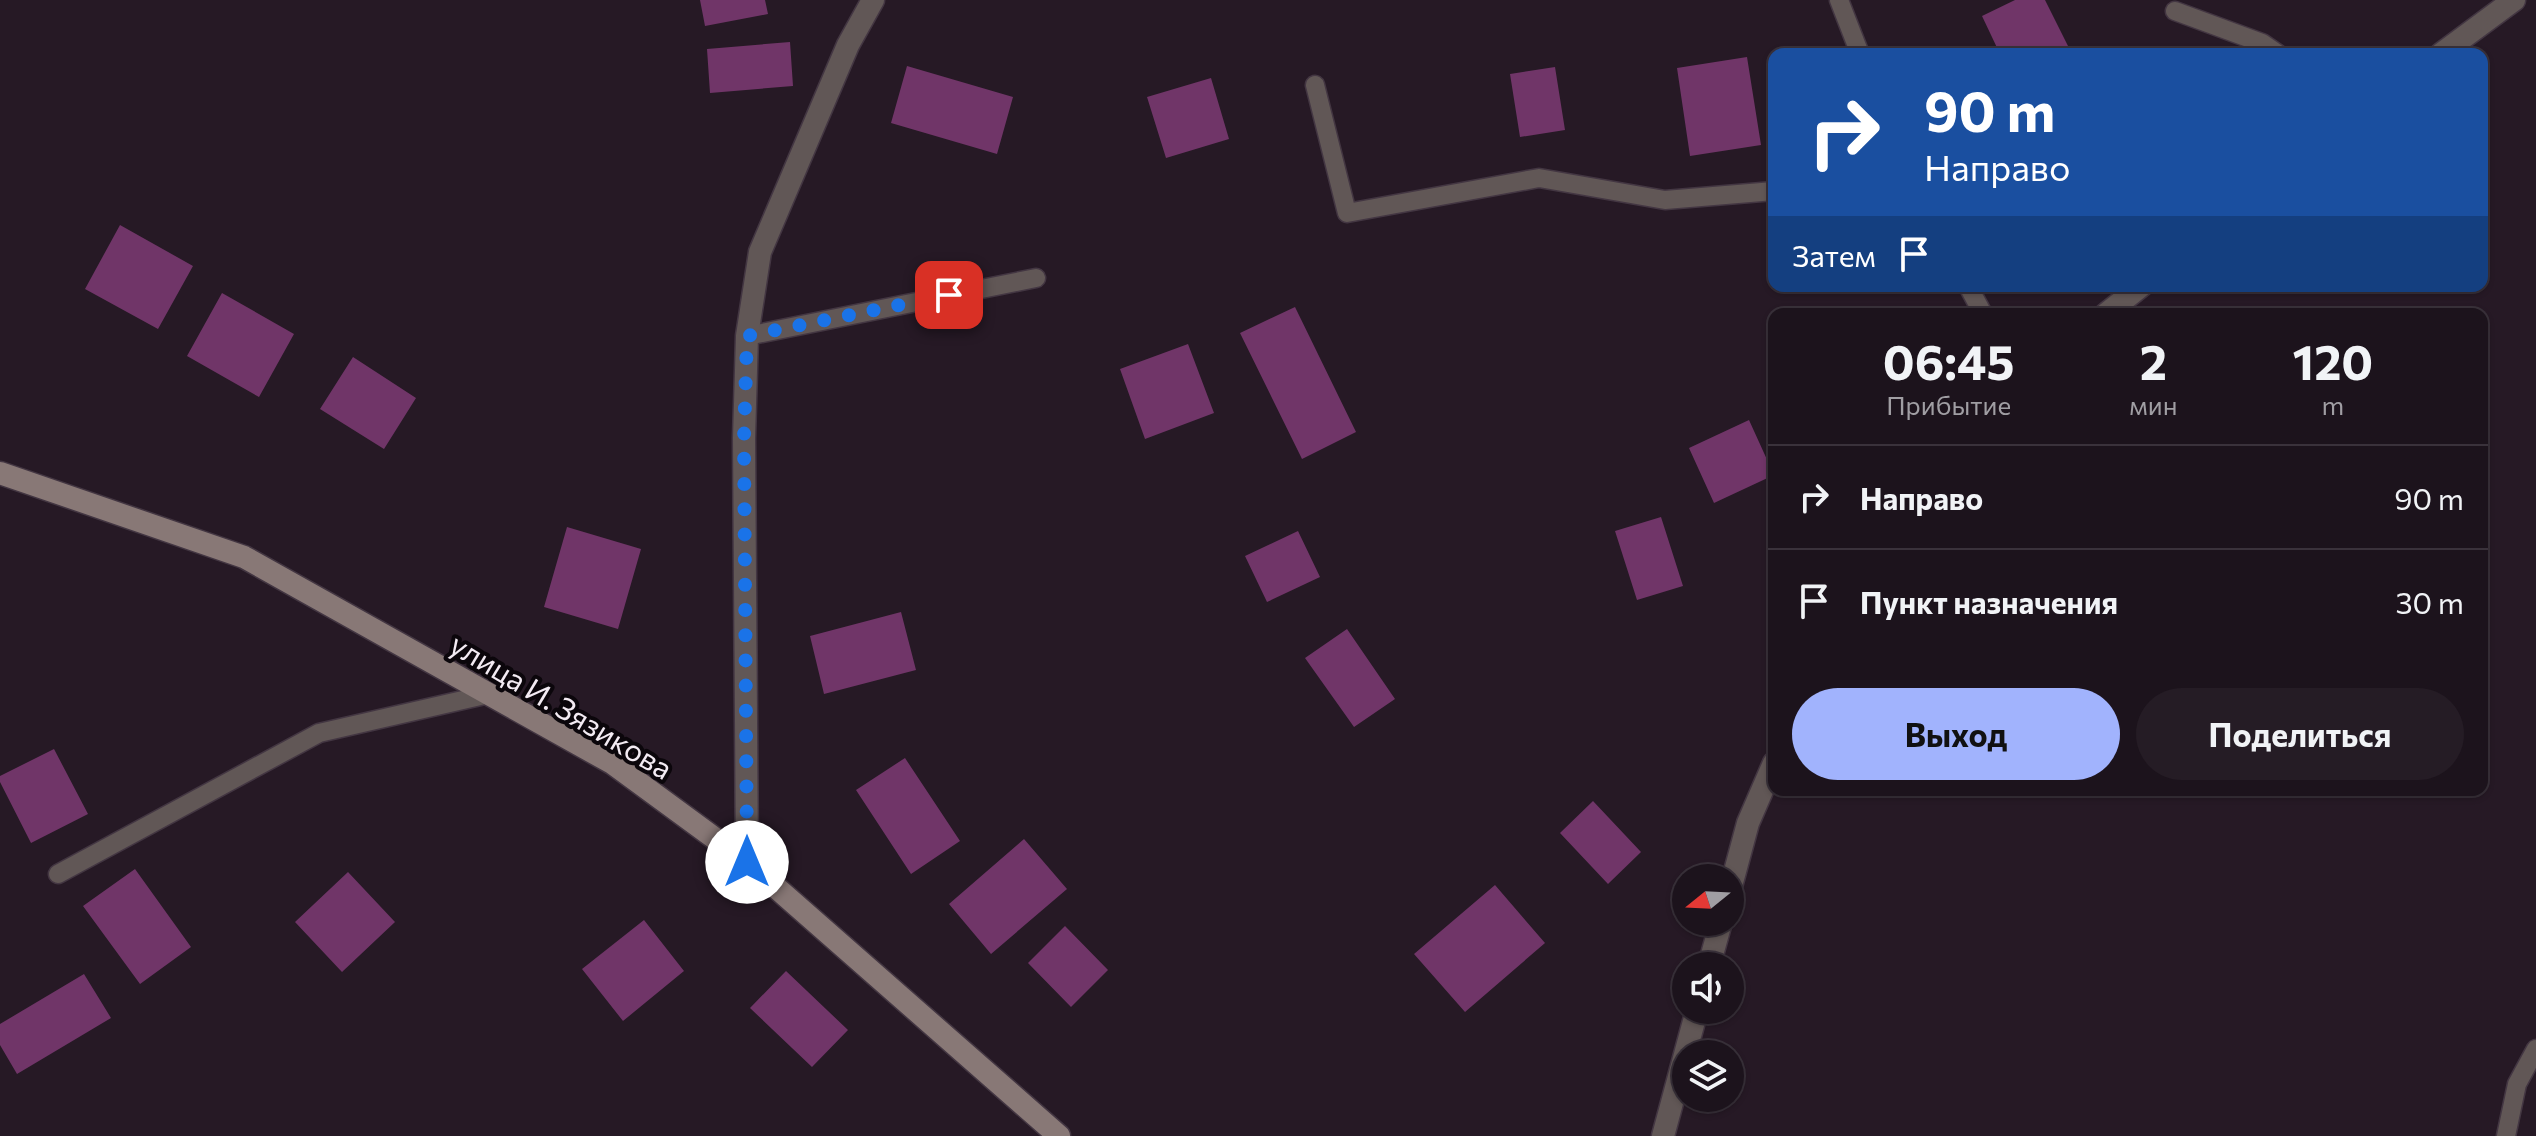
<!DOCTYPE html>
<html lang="ru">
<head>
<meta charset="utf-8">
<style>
	body { margin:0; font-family:Commissioner,sans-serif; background:#251c25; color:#f1f3f6; height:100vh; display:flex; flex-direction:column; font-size:30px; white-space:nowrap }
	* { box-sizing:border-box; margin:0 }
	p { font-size:26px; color:#a09ea3 }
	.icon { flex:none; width:44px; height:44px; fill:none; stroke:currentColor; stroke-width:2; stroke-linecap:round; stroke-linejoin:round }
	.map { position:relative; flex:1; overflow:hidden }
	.details { position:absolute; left:1768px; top:308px; width:720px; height:488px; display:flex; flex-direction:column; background:#1c131c; border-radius:16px; box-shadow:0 2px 6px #0004,0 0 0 2px #3a323b }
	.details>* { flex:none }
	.top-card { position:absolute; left:1768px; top:48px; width:720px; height:244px; border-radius:16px; box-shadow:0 2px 6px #0004,0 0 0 2px #3a323b; background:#1a4fa0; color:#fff; overflow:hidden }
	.needle { width:52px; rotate:252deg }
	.tools { position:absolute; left:1672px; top:864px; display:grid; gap:16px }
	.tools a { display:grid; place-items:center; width:72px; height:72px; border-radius:50%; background:#1c131c; box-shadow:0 2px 6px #0004,0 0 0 2px #3a323b; font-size:40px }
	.pin { position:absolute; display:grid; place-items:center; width:68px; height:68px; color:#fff; margin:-34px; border-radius:16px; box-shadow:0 4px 12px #0006 }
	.me { position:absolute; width:88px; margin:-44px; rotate:0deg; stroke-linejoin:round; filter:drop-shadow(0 0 6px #0008) }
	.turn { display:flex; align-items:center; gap:28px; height:168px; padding:0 24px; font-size:36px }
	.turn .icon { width:104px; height:104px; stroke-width:2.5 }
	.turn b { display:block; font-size:56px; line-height:68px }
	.then { display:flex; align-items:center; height:76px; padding:0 24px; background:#0003; gap:16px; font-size:30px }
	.eta { display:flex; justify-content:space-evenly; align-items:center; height:136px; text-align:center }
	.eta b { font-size:48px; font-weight:700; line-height:56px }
	.action { display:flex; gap:16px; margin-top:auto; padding:16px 24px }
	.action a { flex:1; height:92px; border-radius:48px; background:#a1b3fd; color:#111; font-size:32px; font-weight:700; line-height:92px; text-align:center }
	.action a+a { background:#251c25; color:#f1f3f6 }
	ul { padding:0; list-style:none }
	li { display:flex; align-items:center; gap:24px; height:104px; padding:0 24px; border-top:2px solid #3a323b }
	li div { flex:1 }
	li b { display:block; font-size:30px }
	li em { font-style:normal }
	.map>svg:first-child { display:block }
	.building { fill:#703568 }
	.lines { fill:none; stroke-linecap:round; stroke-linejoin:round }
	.service-casing { stroke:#433642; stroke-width:21 }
	.minor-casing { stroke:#433642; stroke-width:25 }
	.tertiary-casing { stroke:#433642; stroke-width:25 }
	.secondary-casing { stroke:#433642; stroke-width:25 }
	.service { stroke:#615756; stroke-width:18 }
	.minor { stroke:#615756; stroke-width:22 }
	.tertiary { stroke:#615756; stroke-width:22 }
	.secondary { stroke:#887876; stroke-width:22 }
	.route { stroke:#1a73e8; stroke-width:14; stroke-dasharray:0 25.2 }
	.labels { text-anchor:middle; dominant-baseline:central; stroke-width:8; stroke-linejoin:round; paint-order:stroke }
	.street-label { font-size:30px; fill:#f3ebf3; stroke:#0b060b }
</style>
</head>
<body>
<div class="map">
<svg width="2536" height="1136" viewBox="0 0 2536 1136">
	<rect width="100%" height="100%" fill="#261925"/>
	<!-- building -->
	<path class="building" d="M700,0H765L768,14L705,26Z
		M2015,0H2045L2068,46L2052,54H2000L1982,16Z
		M790,42L793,86L710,93L707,49Z
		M1747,57L1761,145L1690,156L1677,68Z
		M907,66L1013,97L997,154L891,123Z
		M1555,67L1565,130L1520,137L1510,74Z
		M1211,78L1229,139L1166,158L1147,97Z
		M120,225L193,266L158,329L85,289Z
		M222,293L294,334L259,397L187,356Z
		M1295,307L1356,432L1302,459L1240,333Z
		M1188,344L1214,413L1145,439L1120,369Z
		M353,357L416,398L384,449L320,409Z
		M1749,420L1774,475L1714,503L1689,448Z
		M1661,517L1683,586L1637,600L1615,531Z
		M567,527L641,549L618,629L544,607Z
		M1298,531L1320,577L1267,602L1245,556Z
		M901,612L916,670L824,694L810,636Z
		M1347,629L1395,699L1354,727L1305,658Z
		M54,749L88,814L31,843L0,782V776Z
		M905,758L960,841L911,874L856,790Z
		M1593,801L1641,852L1608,884L1560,833Z
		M1024,839L1067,889L991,954L949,904Z
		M135,869L191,947L140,984L83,906Z
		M348,872L395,922L342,972L295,922Z
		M1495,885L1545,943L1465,1012L1414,954Z
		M644,920L684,971L623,1021L582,969Z
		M1065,926L1108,970L1071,1007L1028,963Z
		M786,971L848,1030L812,1067L750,1008Z
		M84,974L111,1018L17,1074L0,1045V1024Z"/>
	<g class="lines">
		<!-- service casing -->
		<g class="service-casing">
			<path id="service" d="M1839,0L1860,54
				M2175,11L2262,43L2278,54
				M1315,85L1347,213L1539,178L1665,200L1774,191
				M1968,286L1983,314
				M747,336L1036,278
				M58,874L319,733L489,694
				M2506,1136L2517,1084L2536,1049"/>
		</g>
		<!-- minor casing -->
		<g class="minor-casing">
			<path id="minor" d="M747,862L744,438L747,336L760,252L848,45L873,0"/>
		</g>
		<!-- tertiary casing -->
		<g class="tertiary-casing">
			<path id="tertiary" d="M2441,54L2514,0
				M2106,314L2141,286
				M1730,890L1748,823L1774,763
				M1709,966L1721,922
				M1663,1136L1697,1010"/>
		</g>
		<!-- secondary casing -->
		<g class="secondary-casing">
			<path id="secondary" d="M0,473L244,557L612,763L747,862L1059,1136"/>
		</g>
		<!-- service -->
		<use href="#service" class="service"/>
		<!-- minor -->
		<use href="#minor" class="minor"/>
		<!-- tertiary -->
		<use href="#tertiary" class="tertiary"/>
		<!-- secondary -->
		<use href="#secondary" class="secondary"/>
	</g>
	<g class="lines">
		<!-- route -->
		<path class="route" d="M747,862L744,438L747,336L949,295"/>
	</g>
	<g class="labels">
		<!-- street labels -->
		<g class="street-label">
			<text transform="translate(562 705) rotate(31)">улица И. Зязикова</text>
		</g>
	</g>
</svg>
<div class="tools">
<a><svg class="needle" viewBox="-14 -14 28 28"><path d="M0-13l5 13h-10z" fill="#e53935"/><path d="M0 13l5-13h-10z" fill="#a09ea3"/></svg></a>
<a><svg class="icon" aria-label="sound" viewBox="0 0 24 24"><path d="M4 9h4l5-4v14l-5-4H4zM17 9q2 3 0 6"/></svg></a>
<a><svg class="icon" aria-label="layers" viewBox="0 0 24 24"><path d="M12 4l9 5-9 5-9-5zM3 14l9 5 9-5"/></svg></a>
</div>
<div class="pin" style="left:949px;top:295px;background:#d93025"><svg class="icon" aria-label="arrive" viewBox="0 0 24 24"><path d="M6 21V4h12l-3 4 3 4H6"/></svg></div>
<svg class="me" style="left:747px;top:862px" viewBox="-20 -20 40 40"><circle r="19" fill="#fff"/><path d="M0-13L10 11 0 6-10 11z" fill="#1a73e8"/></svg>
<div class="top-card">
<div class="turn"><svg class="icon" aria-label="right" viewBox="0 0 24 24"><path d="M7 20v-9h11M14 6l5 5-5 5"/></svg><div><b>90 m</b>Направо</div></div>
<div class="then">Затем<svg class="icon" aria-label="arrive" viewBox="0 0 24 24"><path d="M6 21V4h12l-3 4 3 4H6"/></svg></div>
</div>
<section class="details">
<div class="eta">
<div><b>06:45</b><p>Прибытие</p></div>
<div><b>2</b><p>мин</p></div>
<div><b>120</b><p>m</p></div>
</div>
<ul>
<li><svg class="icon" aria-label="right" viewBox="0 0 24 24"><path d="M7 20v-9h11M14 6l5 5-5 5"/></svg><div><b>Направо</b></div><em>90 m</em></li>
<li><svg class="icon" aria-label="arrive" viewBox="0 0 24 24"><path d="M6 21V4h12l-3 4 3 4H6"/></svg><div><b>Пункт назначения</b></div><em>30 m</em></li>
</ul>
<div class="action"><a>Выход</a><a>Поделиться</a></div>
</section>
</div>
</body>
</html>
